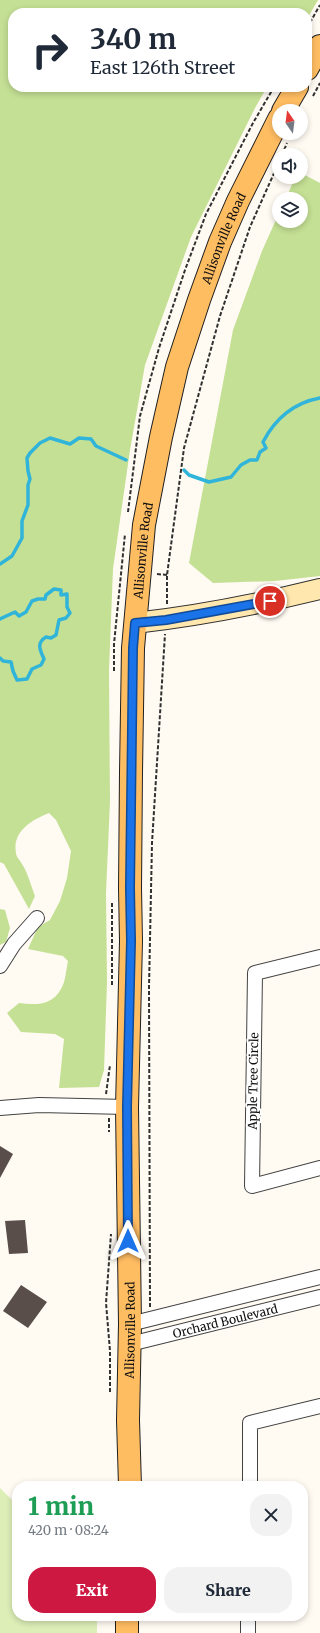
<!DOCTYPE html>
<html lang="en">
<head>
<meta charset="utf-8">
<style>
	body { margin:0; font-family:Merriweather,serif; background:#f2f2f3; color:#1f2937; height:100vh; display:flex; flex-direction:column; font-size:15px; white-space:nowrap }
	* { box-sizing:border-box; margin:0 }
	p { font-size:13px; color:#747a83 }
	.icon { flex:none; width:22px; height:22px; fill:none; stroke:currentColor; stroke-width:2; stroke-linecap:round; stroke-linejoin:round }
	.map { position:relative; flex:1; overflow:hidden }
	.sheet { position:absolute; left:12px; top:1481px; width:296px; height:140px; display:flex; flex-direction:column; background:#fff; border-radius:16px; box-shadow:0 2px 6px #0003 }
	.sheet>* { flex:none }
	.top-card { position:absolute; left:8px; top:8px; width:304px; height:84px; border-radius:16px; box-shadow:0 2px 6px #0003; background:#fff; color:#1f2937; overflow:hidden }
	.needle { width:26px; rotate:346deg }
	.fabs { position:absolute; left:272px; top:104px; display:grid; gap:8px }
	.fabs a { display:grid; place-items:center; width:36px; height:36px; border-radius:50%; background:#fff; box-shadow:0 2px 6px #0003; font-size:20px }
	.pin { position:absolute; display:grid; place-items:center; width:34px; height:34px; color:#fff; margin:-17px; border:2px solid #fff; border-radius:50%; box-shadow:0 1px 4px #0007 }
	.me { position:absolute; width:44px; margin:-22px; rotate:0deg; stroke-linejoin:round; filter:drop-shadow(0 0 3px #0008) }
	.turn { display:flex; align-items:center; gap:14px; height:84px; padding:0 16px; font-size:18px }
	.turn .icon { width:52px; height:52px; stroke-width:2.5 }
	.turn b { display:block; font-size:28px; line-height:34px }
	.round { display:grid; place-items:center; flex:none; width:42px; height:42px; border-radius:16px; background:#f2f2f3 }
	.summary { display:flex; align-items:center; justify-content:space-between; height:68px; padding:0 16px }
	h1 { font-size:24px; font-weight:800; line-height:30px; color:#1e9e55 }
	.cta { display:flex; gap:8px; margin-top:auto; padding:8px 16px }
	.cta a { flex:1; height:46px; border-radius:16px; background:#cd1942; color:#fff; font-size:16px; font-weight:800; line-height:46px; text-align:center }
	.cta a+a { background:#f2f2f3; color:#1f2937 }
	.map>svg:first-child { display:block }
	.green { fill:#ddeeb7 }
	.forest { fill:#c4e094 }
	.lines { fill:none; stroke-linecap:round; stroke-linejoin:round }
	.stream { stroke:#31b4da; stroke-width:3.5 }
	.building { fill:#594e4a }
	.minor-casing { stroke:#424242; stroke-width:16 }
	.secondary-casing { stroke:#313131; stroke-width:22 }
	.primary-casing { stroke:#202020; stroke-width:24 }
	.path { stroke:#313131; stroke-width:2; stroke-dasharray:4 2; stroke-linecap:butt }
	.minor { stroke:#fff; stroke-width:14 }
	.secondary { stroke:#ffe7ad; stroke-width:20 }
	.primary { stroke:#ffbd62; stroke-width:22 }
	.route-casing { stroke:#114b97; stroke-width:10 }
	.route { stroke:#1a73e8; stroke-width:7 }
	.labels { text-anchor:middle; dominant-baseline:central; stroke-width:4; stroke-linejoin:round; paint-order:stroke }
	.street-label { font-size:12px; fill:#0f0f0f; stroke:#fff }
</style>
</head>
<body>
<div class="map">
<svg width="320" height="1633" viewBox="0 0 320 1633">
	<rect width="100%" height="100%" fill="#fffaf2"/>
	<!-- green -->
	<path class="green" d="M0,1488L17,1505V1616H97V1633H0Z"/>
	<!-- forest -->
	<path class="forest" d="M0,0H318L307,19V13H13V87H267L255,108L191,237L145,365L130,450L113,569L109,670L110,801L106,893L107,982L104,1070L99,1087L59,1088L64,1039L55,1034L21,1032L7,1013L19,1003C35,1005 52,1006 61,989C66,981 66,969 68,961L63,956L28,949L38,927L50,920L60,901L67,878L71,851L56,820L49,813C32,820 12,831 16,853C16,857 20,860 22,864C28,873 31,886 35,896L29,909L4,864L0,862Z
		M301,173L320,183V576L275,581L213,583L189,563L233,330L262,251L279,213V221H301V199H286L295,177H301Z
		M0,909L5,910L10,928L6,942L0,945Z"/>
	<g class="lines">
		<!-- stream -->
		<path class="stream" d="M184,470L189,475L209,482L231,477L241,465L250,460H257L260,452L266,448L263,442C275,419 293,403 320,398
			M0,564L12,556L22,538V521L28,505V485L30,479L28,471L27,458L30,453L40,443L50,438L70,444L79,438L91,439L96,446L126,460
			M0,619L15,612L19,616L26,612L32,601L38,599H45L46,595L54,589L61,590V595L67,594V607L70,613L66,618L59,620L56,635L51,638L46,637C36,643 40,650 44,659L41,665L32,669L27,679L17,680L13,671L11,662L3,661L0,658"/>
	</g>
	<!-- building -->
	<path class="building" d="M0,1146L13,1154L0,1178Z
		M25,1220L28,1253L9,1254L5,1221Z
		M21,1285L47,1302L28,1328L3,1311Z"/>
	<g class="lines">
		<!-- minor casing -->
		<g class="minor-casing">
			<g id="minor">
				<path d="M320,957L255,973L252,1186L320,1168"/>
				<path d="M0,966L14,944L37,918"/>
				<path d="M0,1108L39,1105L127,1107"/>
				<path d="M130,1324L320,1277"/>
				<path id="s1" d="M130,1344L320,1297"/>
				<path d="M250,1486V1423L320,1406"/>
				<path d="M248,1633V1616"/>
			</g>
		</g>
		<!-- secondary casing -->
		<g class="secondary-casing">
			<path id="secondary" d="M135,623C198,616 259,604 320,589"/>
		</g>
		<!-- primary casing -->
		<g class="primary-casing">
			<g id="primary">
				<path d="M307,69L320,46"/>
				<path d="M283,111L297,87"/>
				<path id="s2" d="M130,1486L128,1420L130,1324L127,1107L131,941L130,888L131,772L133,648L144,525L161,437L177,367L199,300L220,242L238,201L279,119"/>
				<path d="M127,1633V1616"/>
			</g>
		</g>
		<!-- path -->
		<path class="path" d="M307,28L320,5
			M313,96L320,83
			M282,155L287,143
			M128,512L140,416L159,348L185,270L206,214L253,123L274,87
			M157,574L167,575
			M167,604V575L184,448L220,316L250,227L279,162
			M114,671V644L125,534
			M112,985V903
			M106,1094L110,1065
			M109,1118V1132
			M150,1307L149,988L152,843L165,634
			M110,1392V1351L106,1303L111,1234"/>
		<!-- minor -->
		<use href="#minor" class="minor"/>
		<!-- secondary -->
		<use href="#secondary" class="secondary"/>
		<!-- primary -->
		<use href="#primary" class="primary"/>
	</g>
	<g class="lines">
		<!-- route casing -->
		<g class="route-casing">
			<path id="route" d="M128,1241L127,1107L131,941L130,888L133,648L135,623L166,620L270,601"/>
		</g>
		<!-- route -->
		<use href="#route" class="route"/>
	</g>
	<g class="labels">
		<!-- street labels -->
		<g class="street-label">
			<text stroke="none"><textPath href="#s2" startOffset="1260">Allisonville Road</textPath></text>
			<text stroke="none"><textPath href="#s2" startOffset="936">Allisonville Road</textPath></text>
			<text transform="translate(253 1081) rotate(-89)">Apple Tree Circle</text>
			<text stroke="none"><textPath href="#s1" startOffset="98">Orchard Boulevard</textPath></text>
			<text stroke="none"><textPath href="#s2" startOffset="156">Allisonville Road</textPath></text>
		</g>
	</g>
</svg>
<div class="fabs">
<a><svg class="needle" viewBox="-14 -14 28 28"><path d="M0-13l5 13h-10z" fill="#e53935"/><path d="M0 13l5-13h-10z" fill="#747a83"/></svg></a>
<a><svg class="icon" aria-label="sound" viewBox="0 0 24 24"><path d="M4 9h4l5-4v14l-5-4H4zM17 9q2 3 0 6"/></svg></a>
<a><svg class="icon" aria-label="layers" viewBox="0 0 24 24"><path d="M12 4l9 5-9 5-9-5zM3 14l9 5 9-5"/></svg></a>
</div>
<div class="pin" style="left:270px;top:601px;background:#d93025"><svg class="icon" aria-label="arrive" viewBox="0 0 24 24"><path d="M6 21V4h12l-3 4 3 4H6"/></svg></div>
<svg class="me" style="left:128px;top:1241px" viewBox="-20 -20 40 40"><path d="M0-17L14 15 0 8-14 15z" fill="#1a73e8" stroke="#fff" stroke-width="4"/></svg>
<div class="top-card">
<div class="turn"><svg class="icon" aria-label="right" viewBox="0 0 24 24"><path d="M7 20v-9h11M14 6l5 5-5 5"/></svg><div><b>340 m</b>East 126th Street</div></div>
</div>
<section class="sheet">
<div class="summary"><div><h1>1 min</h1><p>420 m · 08:24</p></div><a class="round"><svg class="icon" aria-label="close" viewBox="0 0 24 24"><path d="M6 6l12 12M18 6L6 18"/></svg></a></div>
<div class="cta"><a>Exit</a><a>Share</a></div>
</section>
</div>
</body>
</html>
